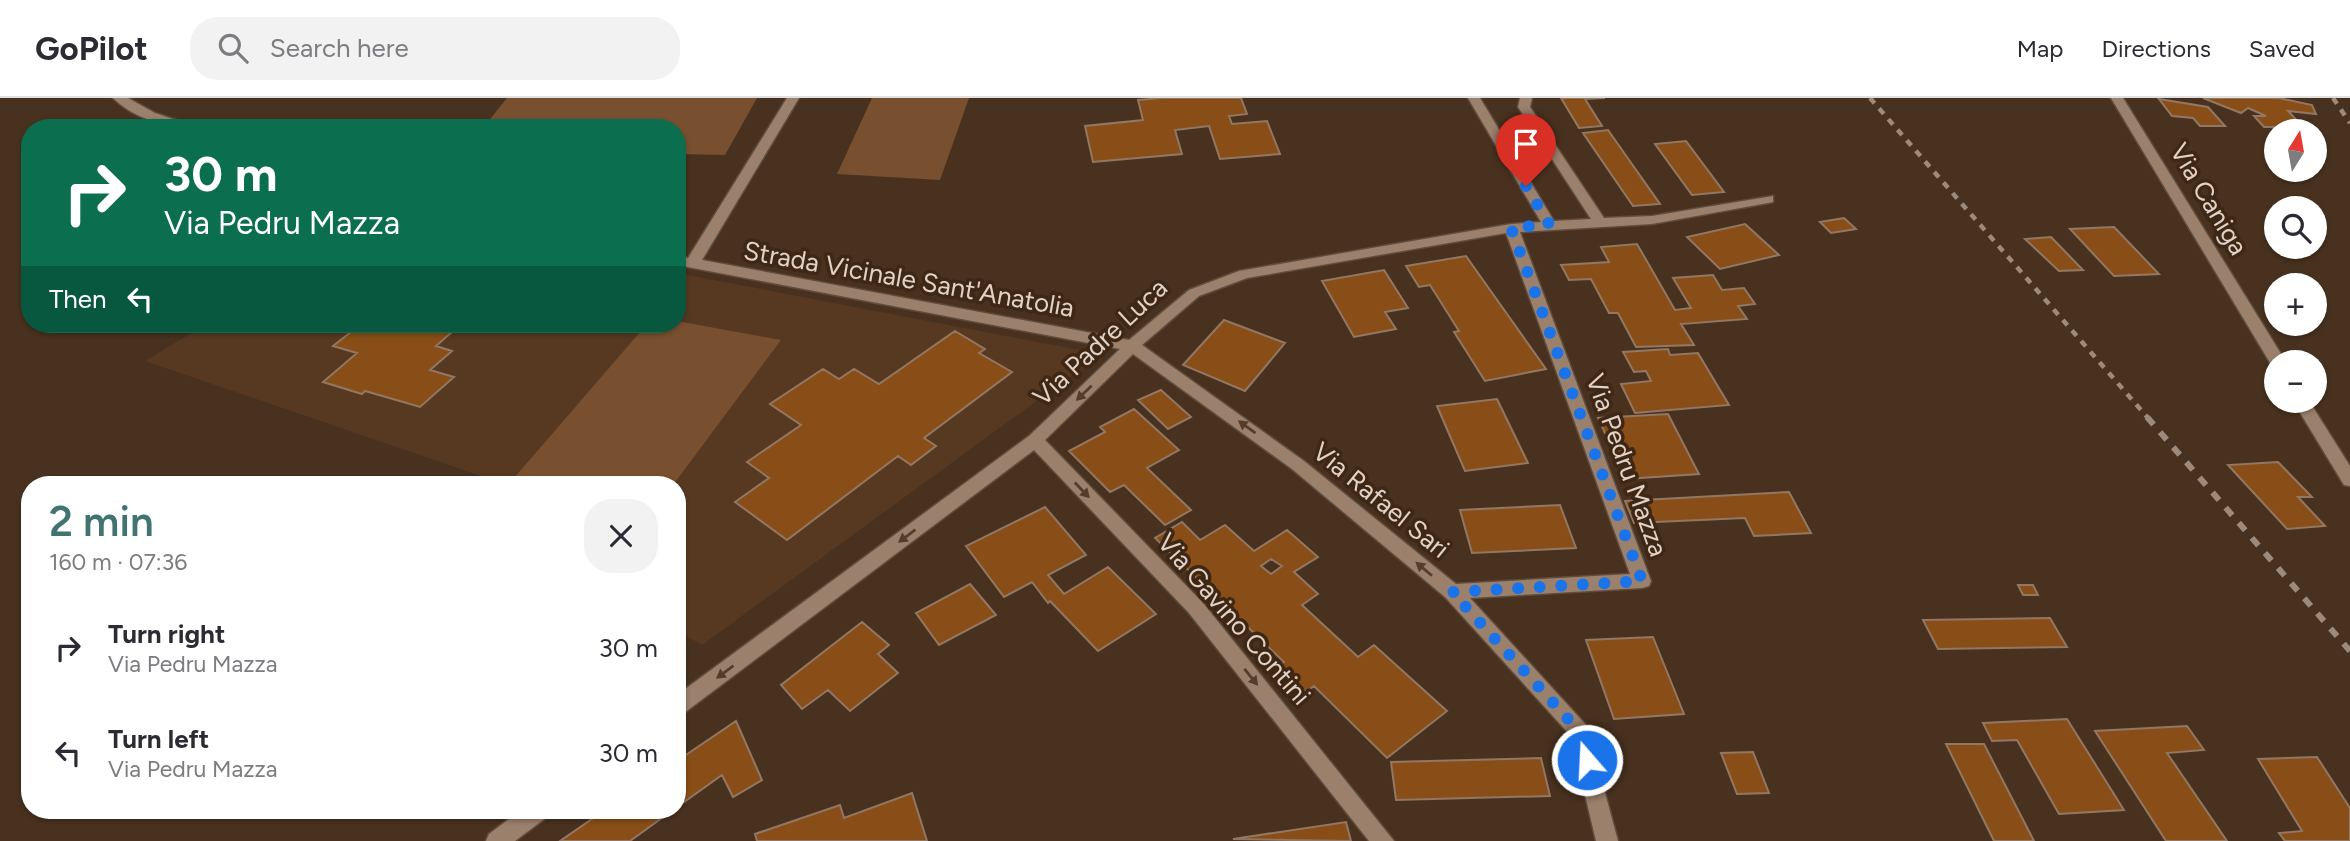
<!DOCTYPE html>
<html lang="en">
<head>
<meta charset="utf-8">
<style>
	body { margin:0; font-family:Figtree,sans-serif; background:#f2f2f3; color:#2b2b33; height:100vh; display:flex; flex-direction:column; font-size:26px; white-space:nowrap }
	* { box-sizing:border-box; margin:0 }
	p { font-size:23px; color:#7c7c81 }
	.icon { flex:none; width:38px; height:38px; fill:none; stroke:currentColor; stroke-width:2; stroke-linecap:round; stroke-linejoin:round }
	.map { position:relative; flex:1; overflow:hidden }
	.sheet { position:absolute; left:21px; top:378px; width:665px; height:343px; display:flex; flex-direction:column; background:#fff; border-radius:28px; box-shadow:0 2px 5px #0004 }
	.sheet>* { flex:none }
	.hud { position:absolute; left:21px; top:21px; width:665px; height:214px; border-radius:28px; box-shadow:0 2px 5px #0004; background:#0b6e4f; color:#fff; overflow:hidden }
	.needle { width:46px; rotate:11deg }
	.fabs { position:absolute; left:2264px; top:21px; display:grid; gap:14px }
	.fabs a { display:grid; place-items:center; width:63px; height:63px; border-radius:50%; background:#fff; box-shadow:0 2px 5px #0004; font-size:35px }
	.pin { position:absolute; display:grid; place-items:center; width:60px; height:60px; color:#fff; margin:-72px -30px; border-radius:50% 50% 50% 0; rotate:-45deg; box-shadow:0 0 7px #0007 }
	.pin .icon { rotate:45deg }
	.me { position:absolute; width:77px; margin:-38px; rotate:341deg; stroke-linejoin:round; filter:drop-shadow(0 0 5px #0008) }
	.turn { display:flex; align-items:center; gap:24px; height:147px; padding:0 28px; font-size:32px }
	.turn .icon { width:91px; height:91px; stroke-width:2.5 }
	.turn b { display:block; font-size:49px; line-height:60px }
	.then { display:flex; align-items:center; height:66px; padding:0 28px; background:#0003; gap:14px; font-size:26px }
	.round { display:grid; place-items:center; flex:none; width:74px; height:74px; border-radius:28px; background:#f2f2f3 }
	.overview { display:flex; align-items:center; justify-content:space-between; height:119px; padding:0 28px }
	h1 { font-size:42px; font-weight:600; line-height:52px; color:#417470 }
	ul { padding:0; list-style:none }
	li { display:flex; align-items:center; gap:21px; height:105px; padding:0 28px }
	li div { flex:1 }
	li b { display:block; font-size:26px }
	li em { font-style:normal }
	header { display:flex; align-items:center; gap:42px; box-sizing:border-box; height:98px; padding:0 35px; background:#fff; border-bottom:2px solid #e1e1e2 }
	header strong { font-size:33px }
	nav { display:flex; gap:38px; margin-inline-start:auto; font-size:24px }
	.search { width:490px; height:63px; background:#f2f2f3; display:flex; align-items:center; gap:18px; box-sizing:border-box; padding:0 24px; border-radius:28px; color:#7c7c81; font-size:26px }
	.map>svg:first-child { display:block }
	.built { fill:#573922 }
	.green { fill:#785030 }
	.building { fill:#894e18; stroke:#927763; stroke-width:2; fill-rule:evenodd }
	.lines { fill:none; stroke-linecap:round; stroke-linejoin:round }
	.street-casing { stroke:#604c3d; stroke-width:3 }
	.secondary-casing { stroke:#604c3d; stroke-width:3 }
	.street { fill:#9b806c; fill-rule:evenodd }
	.secondary { fill:#9b806c; fill-rule:evenodd }
	.rail-far1 { stroke:#9c8a7c; stroke-width:4.5; stroke-dasharray:7 7; stroke-linecap:butt }
	.rail { stroke:#9c8a7c; stroke-width:6; stroke-dasharray:10 10; stroke-linecap:butt }
	.oneway { fill:#553d2b }
	.route { stroke:#1a73e8; stroke-width:12; stroke-dasharray:0 21.6 }
	.labels { text-anchor:middle; dominant-baseline:central; stroke-width:7; stroke-linejoin:round; paint-order:stroke }
	.street-label { font-size:26px; fill:#e1d2c7; stroke:#3e2715 }
</style>
</head>
<body>
<header>
<strong>GoPilot</strong>
<div class="search"><svg class="icon" aria-label="search" viewBox="0 0 24 24"><circle cx="10" cy="10" r="6"/><path d="M15 15l6 6"/></svg>Search here</div>
<nav><a>Map</a><a>Directions</a><a>Saved</a></nav>
</header>
<div class="map">
<svg width="2350" height="743" viewBox="0 0 2350 743">
	<rect width="100%" height="100%" fill="#48311f"/>
	<!-- built -->
	<path class="built" d="M677,175L1101,256L702,547L677,533V387H490L493,382L145,263L206,226H677Z"/>
	<!-- green -->
	<path class="green" d="M507,0H757L725,57L677,56V30H483Z
		M872,0H969L940,82L837,76Z
		M677,223L781,242L673,387H508L647,226H677Z"/>
	<!-- building -->
	<path class="building" d="M1161,0H1241L1247,16L1229,18L1232,26L1267,23L1280,56L1220,61L1209,28L1175,32L1182,56L1093,64L1085,28L1143,22L1138,2Z
		M1561,0H1605L1585,1L1602,28L1579,30Z
		M2203,0H2279L2312,7L2316,16L2288,13L2303,29H2264L2254,18H2266L2248,10L2241,15Z
		M2159,1L2208,9L2225,28H2200L2193,20L2172,18Z
		M1608,32L1660,106L1633,108L1583,35Z
		M1686,43L1724,94L1692,97L1655,46Z
		M1844,120L1856,131L1831,135L1820,124Z
		M1745,126L1779,157L1720,171L1687,139Z
		M2114,129L2159,176L2114,178L2070,131Z
		M2051,139L2083,172L2059,173L2025,141Z
		M1637,146L1675,212L1691,210L1673,180L1713,177L1722,192L1744,190L1755,206L1738,208L1747,221L1681,226L1694,247L1636,249L1618,215H1609L1591,181L1569,182L1561,167L1609,164L1601,149Z
		M1466,158L1546,271L1485,283L1454,234L1459,233L1430,187L1419,189L1406,168Z
		M1384,172L1408,210L1385,214L1396,231L1354,239L1322,183Z
		M1224,222L1285,245L1245,293L1183,267Z
		M361,226H461L436,248L452,253L430,272L454,279L420,309L365,293L362,296L323,284L357,255L333,248Z
		M955,233L985,251L979,255L1012,274L924,340L936,348L911,367L898,358L787,442L735,404L769,380L747,364L801,327L770,306L823,271L839,281L854,271L879,286Z
		M1668,251L1670,257L1698,255L1729,307L1635,315L1621,286L1651,283L1646,273L1634,274L1623,254Z
		M1161,292L1191,319L1168,331L1138,302Z
		M1497,301L1528,365L1465,373L1437,308Z
		M1134,311L1179,352L1147,370L1191,412L1165,427L1124,387L1110,394L1069,353L1105,334L1100,329Z
		M1668,316L1699,376L1626,381L1598,320Z
		M2278,364L2312,399H2298L2325,428L2287,431L2228,367Z
		M1789,394L1811,435L1754,438L1745,420L1634,425L1625,403Z
		M1560,407L1576,450L1472,455L1460,412Z
		M1045,409L1086,457L1048,477L1064,496L1108,469L1156,516L1098,553L1050,503L1048,505L1032,484L1004,499L966,448Z
		M1182,424L1200,442L1225,427L1254,453L1287,432L1318,459L1294,474L1318,496L1302,507L1358,559L1374,547L1447,613L1387,660L1314,588L1306,594L1279,567L1284,564L1155,440ZM1271,461L1282,468L1271,476L1261,468Z
		M970,486L996,517L939,547L916,515Z
		M2018,487H2033L2038,497H2023Z
		M2050,520L2067,549L1938,551L1923,522Z
		M862,524L889,547L878,556L898,575L850,613L828,592L802,611L781,587Z
		M1653,539L1684,616L1614,621L1586,542Z
		M2067,621L2124,712L2059,716L2017,642L1992,643L1983,625Z
		M736,623L762,682L733,699L722,677L677,709V663Z
		M2187,628L2204,652L2167,655L2227,743H2166L2095,633Z
		M1946,646H1984L2034,743H1994Z
		M1753,654L1769,695L1737,696L1721,655Z
		M2317,659L2350,710V743H2285L2279,735L2302,733L2258,661Z
		M1541,660L1550,698L1396,702L1391,664Z
		M912,695L927,743H757L755,736L840,707L844,720Z
		M605,712H673L630,743H560Z
		M1346,724L1351,743L1233,741Z"/>
	<g class="lines">
		<!-- street casing -->
		<g class="street-casing">
			<path id="street" d="M113,0H128L155,15L200,30C170,30 135,22 113,0Z
				M787,0H799L702,162L1129,242L1189,192L1239,173L1511,126L1541,124L1468,0H1480L1554,123L1591,121L1518,9L1520,0H1532L1530,9L1604,120L1652,118L1773,98V104L1768,105L1652,126L1520,134L1651,483L1649,488L1642,490L1470,500L1587,628L1618,743H1596L1571,638L1445,499L1292,371L1133,256L1045,342L1203,505L1394,743H1369L1189,515L1034,352L684,615L677,618V597L1029,338L1120,251L677,167V158L688,160ZM1506,135L1630,476L1456,486L1304,363L1142,247L1199,198L1247,180Z
				M521,712H550L547,719L515,743H486L489,736Z"/>
		</g>
		<!-- secondary casing -->
		<g class="secondary-casing">
			<path id="secondary" d="M2111,0H2123L2286,264H2277V269L2272,268Z
				M2293,303H2309L2350,368V388L2344,387Z"/>
		</g>
		<!-- street -->
		<use href="#street" class="street"/>
		<!-- secondary -->
		<use href="#secondary" class="secondary"/>
		<!-- rail-far1 -->
		<path class="rail-far1" d="M1870,0L2148,320
			M2333,0L2350,25"/>
		<!-- rail -->
		<path class="rail" d="M2147,319L2350,553"/>
	</g>
	<!-- one-way arrows -->
	<defs><path id="oneway-solid" d="M-6-.8H1V-3.2L6.5 0L1 3.2V.8H-6Z" transform="scale(1.75)"/></defs>
	<g class="oneway">
		<use href="#oneway-solid" transform="translate(1084 295) rotate(136)"/>
		<use href="#oneway-solid" transform="translate(1247 329) rotate(-144)"/>
		<use href="#oneway-solid" transform="translate(1082 392) rotate(46)"/>
		<use href="#oneway-solid" transform="translate(907 438) rotate(143)"/>
		<use href="#oneway-solid" transform="translate(1424 471) rotate(-140)"/>
		<use href="#oneway-solid" transform="translate(725 574) rotate(143)"/>
		<use href="#oneway-solid" transform="translate(1251 579) rotate(51)"/>
	</g>
	<g class="lines">
		<!-- route -->
		<path class="route" d="M1526,88L1549,126L1511,130L1642,483L1452,494L1580,634L1587,662"/>
	</g>
	<g class="labels">
		<!-- street labels -->
		<g class="street-label">
			<text transform="translate(2209 101) rotate(59)">Via Caniga</text>
			<text transform="translate(909 181) rotate(10)">Strada Vicinale Sant'Anatolia</text>
			<text transform="translate(1100 244) rotate(-43)">Via Padre Luca</text>
			<text transform="translate(1627 367) rotate(70)">Via Pedru Mazza</text>
			<text transform="translate(1381 402) rotate(39)">Via Rafael Sari</text>
			<text transform="translate(1234 521) rotate(49)">Via Gavino Contini</text>
		</g>
	</g>
</svg>
<div class="fabs">
<a><svg class="needle" viewBox="-14 -14 28 28"><path d="M0-13l5 13h-10z" fill="#e53935"/><path d="M0 13l5-13h-10z" fill="#7c7c81"/></svg></a>
<a><svg class="icon" aria-label="search" viewBox="0 0 24 24"><circle cx="10" cy="10" r="6"/><path d="M15 15l6 6"/></svg></a>
<a>+</a>
<a>−</a>
</div>
<div class="pin" style="left:1526px;top:88px;background:#d93025"><svg class="icon" aria-label="arrive" viewBox="0 0 24 24"><path d="M6 21V4h12l-3 4 3 4H6"/></svg></div>
<svg class="me" style="left:1587px;top:662px" viewBox="-20 -20 40 40"><circle r="17" fill="#1a73e8" stroke="#fff" stroke-width="3"/><path d="M0-11L8 9 0 5-8 9z" fill="#fff"/></svg>
<div class="hud">
<div class="turn"><svg class="icon" aria-label="right" viewBox="0 0 24 24"><path d="M7 20v-9h11M14 6l5 5-5 5"/></svg><div><b>30 m</b>Via Pedru Mazza</div></div>
<div class="then">Then<svg class="icon" aria-label="left" viewBox="0 0 24 24"><path d="M17 20v-9H6M10 6l-5 5 5 5"/></svg></div>
</div>
<section class="sheet">
<div class="overview"><div><h1>2 min</h1><p>160 m · 07:36</p></div><a class="round"><svg class="icon" aria-label="close" viewBox="0 0 24 24"><path d="M6 6l12 12M18 6L6 18"/></svg></a></div>
<ul>
<li><svg class="icon" aria-label="right" viewBox="0 0 24 24"><path d="M7 20v-9h11M14 6l5 5-5 5"/></svg><div><b>Turn right</b><p>Via Pedru Mazza</p></div><em>30 m</em></li>
<li><svg class="icon" aria-label="left" viewBox="0 0 24 24"><path d="M17 20v-9H6M10 6l-5 5 5 5"/></svg><div><b>Turn left</b><p>Via Pedru Mazza</p></div><em>30 m</em></li>
</ul>
</section>
</div>
</body>
</html>
